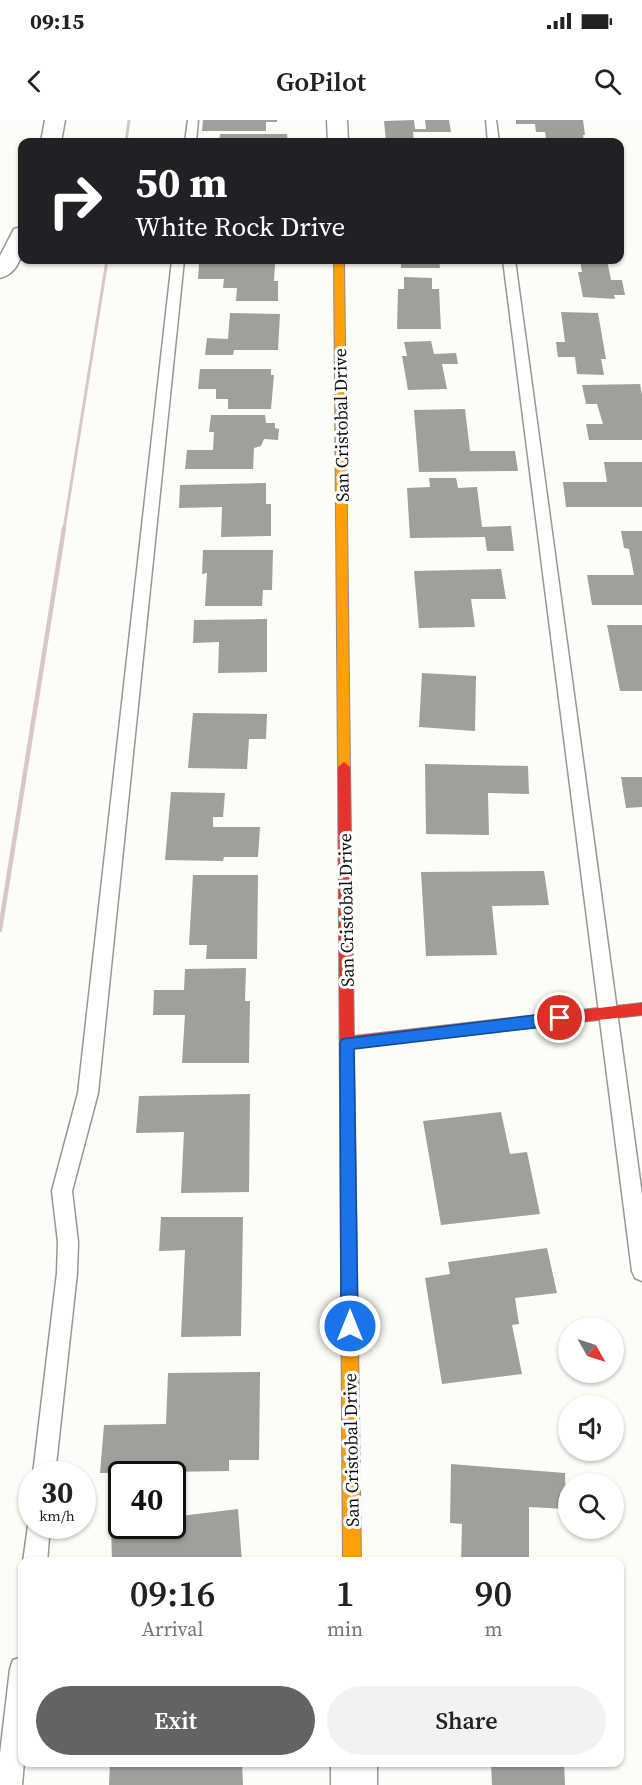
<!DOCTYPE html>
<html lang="en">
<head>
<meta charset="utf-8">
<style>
	body { margin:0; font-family:"Source Serif 4",serif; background:#f2f2f2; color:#222; height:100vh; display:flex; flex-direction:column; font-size:22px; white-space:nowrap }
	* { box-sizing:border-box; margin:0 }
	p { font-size:20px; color:#767676 }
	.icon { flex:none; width:33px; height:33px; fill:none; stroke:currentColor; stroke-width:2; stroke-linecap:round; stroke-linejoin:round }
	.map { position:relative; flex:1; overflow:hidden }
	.side { position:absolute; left:18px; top:1437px; width:606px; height:210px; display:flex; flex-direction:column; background:#fff; border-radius:12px; box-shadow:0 2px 4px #0004 }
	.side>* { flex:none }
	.banner { position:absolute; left:18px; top:18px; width:606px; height:126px; border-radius:12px; box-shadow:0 2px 4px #0004; background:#202124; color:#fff; overflow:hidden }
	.needle { width:39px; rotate:129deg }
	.controls { position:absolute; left:558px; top:1197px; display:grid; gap:12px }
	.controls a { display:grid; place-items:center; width:66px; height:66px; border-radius:50%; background:#fff; box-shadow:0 2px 4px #0004; font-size:30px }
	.speed { position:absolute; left:18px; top:1341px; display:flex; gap:12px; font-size:30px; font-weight:700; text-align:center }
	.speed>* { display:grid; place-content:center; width:78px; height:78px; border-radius:50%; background:#fff; box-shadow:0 2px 4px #0004; line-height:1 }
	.speed small { font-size:15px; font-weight:400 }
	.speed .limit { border:3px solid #111; border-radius:9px; background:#fff; color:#111 }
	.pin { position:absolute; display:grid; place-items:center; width:51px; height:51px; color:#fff; margin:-26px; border:3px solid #fff; border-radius:50%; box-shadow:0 2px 6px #0007 }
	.me { position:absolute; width:66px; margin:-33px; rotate:0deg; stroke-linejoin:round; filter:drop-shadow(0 0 4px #0008) }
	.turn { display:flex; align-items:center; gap:21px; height:126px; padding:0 18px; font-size:27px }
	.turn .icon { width:78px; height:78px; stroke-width:2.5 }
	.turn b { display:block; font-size:42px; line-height:51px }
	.eta { display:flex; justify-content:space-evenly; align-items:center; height:102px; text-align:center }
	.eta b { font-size:36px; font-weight:600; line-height:42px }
	.cta { display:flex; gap:12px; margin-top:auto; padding:12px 18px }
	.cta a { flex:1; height:69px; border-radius:36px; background:#646362; color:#fff; font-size:24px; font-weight:600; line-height:69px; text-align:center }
	.cta a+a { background:#f2f2f2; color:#222 }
	.status { display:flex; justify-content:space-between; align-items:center; height:42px; padding:0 30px; background:#fff; direction:ltr }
	.status svg { height:16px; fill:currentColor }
	header { display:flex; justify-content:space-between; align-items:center; height:78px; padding:0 18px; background:#fff; font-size:27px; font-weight:600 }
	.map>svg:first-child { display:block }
	.building { fill:#a19f9c }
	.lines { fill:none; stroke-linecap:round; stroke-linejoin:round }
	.lane-casing { stroke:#979795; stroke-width:3 }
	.street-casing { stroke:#979795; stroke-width:3 }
	.slow-casing { stroke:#8e8d8b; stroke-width:2 }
	.jam-casing { stroke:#8e8d8b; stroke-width:2 }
	.lane { fill:#fffffe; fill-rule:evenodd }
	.street { fill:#fffffe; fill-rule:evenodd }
	.slow { fill:#ff9f0a; fill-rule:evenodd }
	.jam { fill:#e5322d; fill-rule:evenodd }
	.rail-far1 { stroke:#d9c6c7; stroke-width:3 }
	.rail { stroke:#d9c6c7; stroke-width:4.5 }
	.route { fill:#1a73e8; stroke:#114b97; stroke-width:1.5 }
	.labels { text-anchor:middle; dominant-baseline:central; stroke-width:6; stroke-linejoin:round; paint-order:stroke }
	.street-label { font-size:18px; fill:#111; stroke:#fff }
</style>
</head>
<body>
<div class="status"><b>09:15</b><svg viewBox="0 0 49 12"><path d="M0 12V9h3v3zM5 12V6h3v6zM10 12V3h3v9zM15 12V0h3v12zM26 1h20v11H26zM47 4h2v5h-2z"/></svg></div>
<header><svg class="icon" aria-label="back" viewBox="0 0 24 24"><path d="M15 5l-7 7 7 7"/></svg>GoPilot<svg class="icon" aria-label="search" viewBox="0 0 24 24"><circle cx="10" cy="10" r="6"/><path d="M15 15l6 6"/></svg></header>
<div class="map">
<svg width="642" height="1665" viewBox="0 0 642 1665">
	<rect width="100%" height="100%" fill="#fdfcf7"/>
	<!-- building -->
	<path class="building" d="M203,0H277V2H266V11H202Z
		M414,0L415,9H426L425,0H449L451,12H413L414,22H386L384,1Z
		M516,0H583L585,15H583L584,20L546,19L545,12H536L535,4H516Z
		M220,14H287L288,22H219Z
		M401,140H439L440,148H401Z
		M580,140H607L611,160H622L625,175H614L615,179L583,177L578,152H582Z
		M199,144H275L274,161H278V181H236L237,168H223L224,159H198Z
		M404,157L432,158V169H439L441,209H397L398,169H404Z
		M561,192L598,193L606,239H601L604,255L577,254L575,237H558L556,222H565Z
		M230,193L280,194L278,230H234L233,235H205L207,218L228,219Z
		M431,221L434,234L456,233L458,244H442L447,269L408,270L402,236H407L404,222Z
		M200,249H271V255H274L271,289H228V279H216V269H198Z
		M640,264L642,275V320H589L586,304H603L597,284H586L582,265Z
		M465,289L470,331H515L518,351L419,352L414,290Z
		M211,295H265L266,303H275V308L279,309L278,320L264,319L261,326L254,328L253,349H185L187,330H213L214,312H209Z
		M604,342H642V387H566L563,362H607Z
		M429,358H456L458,368L477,367L482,407L511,406L514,431H487L485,417L410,418L407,368L430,367Z
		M266,363V384H271V416L221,417L222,387L179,388L180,365Z
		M621,411H642V485H592L587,455H634L629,429L624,428Z
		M203,430H273L272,470H263L262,486H205L207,453L202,454Z
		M501,449L506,479H471L475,507L419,508L414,451Z
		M267,499V552L218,553L219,522L193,523L194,500Z
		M607,505H642V571H620Z
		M422,553L476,556L475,611L419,607Z
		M193,593L267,594L266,619H249L247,649L188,648Z
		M425,644L528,646L529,674L488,673L489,715L426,714Z
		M621,657H642V687L626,688Z
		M171,672L225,673L223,697H213V707H260L258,737H224L223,741L165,740Z
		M544,751L549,785L492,786L497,835L426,836L421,752Z
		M193,755H258L257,839H206L207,825H189Z
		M246,848L245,881H250L249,943H182L185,895H153L154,870H184L185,849Z
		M250,974L249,1072L181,1073L184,1012L136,1013L139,976Z
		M501,992L510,1034L527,1032L540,1094L441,1105L423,1001Z
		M161,1097H243L241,1216L181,1217L185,1130L159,1131Z
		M547,1128L557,1173L515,1178L519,1204L512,1205L522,1254L442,1264L425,1158L450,1154L448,1142Z
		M260,1252L259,1340H229V1351L100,1353L104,1305L166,1304L168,1253Z
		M451,1344L565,1353L566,1389L529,1387V1442H461L462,1404L450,1403Z
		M238,1389L242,1442H112L111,1404L172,1406V1397Z
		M110,1642H242L243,1665H109Z
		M491,1642H564L565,1665H492Z"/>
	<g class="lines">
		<!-- lane casing -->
		<g class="lane-casing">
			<path id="lane" d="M188,0H198L196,22H185Z
				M486,0H496L499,22H488Z
				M172,140H184L98,973L72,1071L78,1122L77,1153L55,1354H33L57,1153L58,1122L52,1071L78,973Z
				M503,140H515L642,1075V1161L635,1158L632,1151Z
				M31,1398L32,1406H50L47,1442H23L28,1406Z
				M22,1537L24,1642L22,1665H0V1634L10,1549L13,1540Z"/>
		</g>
		<!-- street casing -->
		<g class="street-casing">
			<path id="street" d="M45,0H65L61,22H41Z
				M327,0H347L348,22H328Z
				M22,107C24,126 23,152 0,158V136L14,109Z
				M331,1642H377V1665H331Z"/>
		</g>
		<!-- slow casing -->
		<g class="slow-casing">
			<path id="slow" d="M334,140H344L350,647L344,652L338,647Z
				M349,1138L354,1141L357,1146L361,1442H343L341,1146L344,1141Z"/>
		</g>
		<!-- jam casing -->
		<g class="jam-casing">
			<path id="jam" d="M344,642L350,647L354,916L642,883V895L354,928L357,1146L354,1151L349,1154L344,1151L341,1146L338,647Z"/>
		</g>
		<!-- lane -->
		<use href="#lane" class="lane"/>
		<!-- street -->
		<use href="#street" class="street"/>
		<!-- slow -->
		<use href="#slow" class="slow"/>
		<!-- jam -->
		<use href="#jam" class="jam"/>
		<!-- rail-far1 -->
		<path class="rail-far1" d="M126,22L129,0
			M64,409L107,140"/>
		<!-- rail -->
		<path class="rail" d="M0,810L64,408"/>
	</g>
	<!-- route -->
	<path class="route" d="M560,892L565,894L567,898L565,903L560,905L354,929L358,1206L355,1212L350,1214L344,1212L341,1206L340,923L342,919Z"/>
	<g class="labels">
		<!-- street labels -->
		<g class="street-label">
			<text transform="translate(341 305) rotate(-91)">San Cristobal Drive</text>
			<text transform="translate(346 790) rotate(-91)">San Cristobal Drive</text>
			<text transform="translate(351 1330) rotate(-91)">San Cristobal Drive</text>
		</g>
	</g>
</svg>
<div class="controls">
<a><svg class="needle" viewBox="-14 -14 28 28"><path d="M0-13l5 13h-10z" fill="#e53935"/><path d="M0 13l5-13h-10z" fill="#767676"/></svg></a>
<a><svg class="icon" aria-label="sound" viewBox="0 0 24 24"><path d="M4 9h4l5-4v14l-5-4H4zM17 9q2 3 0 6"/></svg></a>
<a><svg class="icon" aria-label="search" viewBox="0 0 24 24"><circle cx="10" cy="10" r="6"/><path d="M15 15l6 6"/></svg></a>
</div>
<div class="speed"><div>30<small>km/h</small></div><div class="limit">40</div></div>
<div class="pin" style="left:560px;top:898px;background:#d93025"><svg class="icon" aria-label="arrive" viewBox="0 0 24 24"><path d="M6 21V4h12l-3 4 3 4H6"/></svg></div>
<svg class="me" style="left:350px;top:1206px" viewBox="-20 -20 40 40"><circle r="17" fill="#1a73e8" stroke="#fff" stroke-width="3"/><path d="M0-11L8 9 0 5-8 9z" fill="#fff"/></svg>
<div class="banner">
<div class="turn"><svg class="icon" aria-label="right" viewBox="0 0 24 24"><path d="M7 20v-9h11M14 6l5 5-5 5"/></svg><div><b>50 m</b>White Rock Drive</div></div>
</div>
<section class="side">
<div class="eta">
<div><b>09:16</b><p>Arrival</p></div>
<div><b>1</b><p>min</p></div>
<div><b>90</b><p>m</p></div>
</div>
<div class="cta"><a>Exit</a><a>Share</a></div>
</section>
</div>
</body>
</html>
